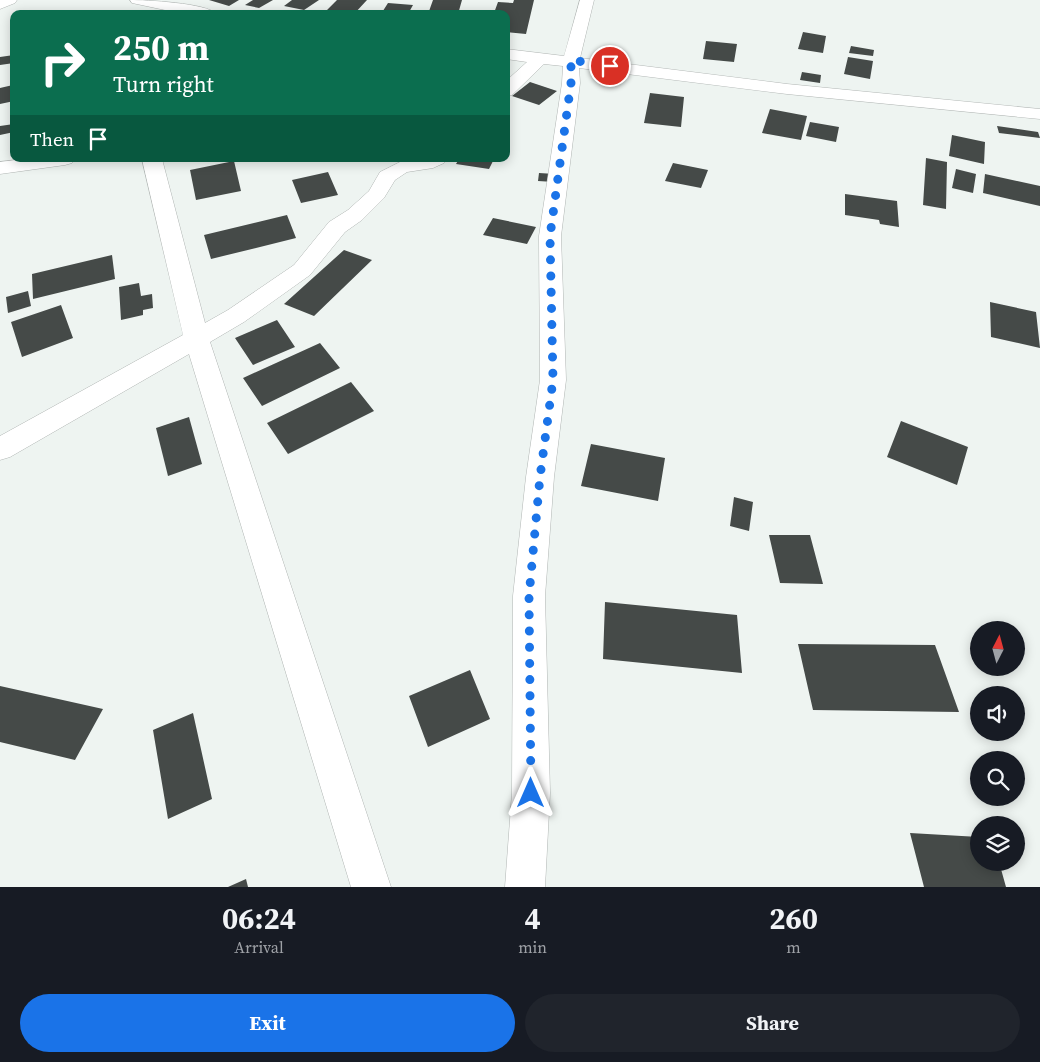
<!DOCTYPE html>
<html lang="en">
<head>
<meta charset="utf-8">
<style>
	body { margin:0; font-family:"Source Serif 4",serif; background:#20242c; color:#f1f3f6; height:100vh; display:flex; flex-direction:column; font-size:19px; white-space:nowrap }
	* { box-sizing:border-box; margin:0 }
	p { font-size:16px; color:#9ea1a6 }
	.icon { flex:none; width:28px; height:28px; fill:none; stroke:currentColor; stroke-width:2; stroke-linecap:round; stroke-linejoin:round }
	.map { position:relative; height:887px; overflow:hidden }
	.details { display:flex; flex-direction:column; background:#171b24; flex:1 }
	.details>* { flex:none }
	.banner { position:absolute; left:10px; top:10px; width:500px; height:152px; border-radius:10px; box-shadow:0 2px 12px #0003; background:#0b6e4f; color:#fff; overflow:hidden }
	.needle { width:32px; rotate:6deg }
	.buttons { position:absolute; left:970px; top:621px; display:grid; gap:10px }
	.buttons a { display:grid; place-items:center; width:55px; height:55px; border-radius:50%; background:#171b24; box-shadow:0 2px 12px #0003; font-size:25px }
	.pin { position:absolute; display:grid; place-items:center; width:42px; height:42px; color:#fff; margin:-21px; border:2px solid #fff; border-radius:50%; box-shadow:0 1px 5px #0007 }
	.me { position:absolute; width:55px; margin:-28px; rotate:0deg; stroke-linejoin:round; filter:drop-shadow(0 0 4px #0008) }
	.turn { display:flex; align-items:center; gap:18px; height:105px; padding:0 20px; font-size:22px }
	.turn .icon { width:65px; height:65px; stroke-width:2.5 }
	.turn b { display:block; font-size:35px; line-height:42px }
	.then { display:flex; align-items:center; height:48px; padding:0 20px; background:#0003; gap:10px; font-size:19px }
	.eta { display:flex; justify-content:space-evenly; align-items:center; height:85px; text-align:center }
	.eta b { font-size:30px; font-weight:700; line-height:35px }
	.action { display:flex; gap:10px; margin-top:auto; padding:10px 20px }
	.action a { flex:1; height:58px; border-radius:30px; background:#1a73e8; color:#fff; font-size:20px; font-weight:700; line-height:58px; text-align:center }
	.action a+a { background:#20242c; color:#f1f3f6 }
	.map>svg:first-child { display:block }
	.building { fill:#454a48 }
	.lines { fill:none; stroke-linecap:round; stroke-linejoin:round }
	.minor-casing { stroke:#b0b5b3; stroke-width:1 }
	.minor { fill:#fff; fill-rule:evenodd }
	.route { stroke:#1a73e8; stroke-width:9; stroke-dasharray:0 16.2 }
</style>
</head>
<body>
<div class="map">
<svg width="1040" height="887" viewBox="0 0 1040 887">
	<rect width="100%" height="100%" fill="#eef4f1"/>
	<!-- building -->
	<path class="building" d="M209,0H239L229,6Z
		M253,0H273L259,8L245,5Z
		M292,0H319L304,10L284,6Z
		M337,0H367L354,14H323Z
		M433,0H462L458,14H428Z
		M514,0H534L526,34L506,32V14L494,13L498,2L513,3Z
		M388,3L413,5L408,14H381Z
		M803,32L826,36L823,53L798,49Z
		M706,41L737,44L734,62L703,59Z
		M851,46L874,50L873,56L849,53Z
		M14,55V63L0,65V57Z
		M848,57L873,61L870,79L844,74Z
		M802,72L821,75L820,83L800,80Z
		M530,82L557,91L539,105L512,96Z
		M13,85L14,101L0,104V88Z
		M650,93L684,97L681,127L644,123Z
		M770,109L807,116L801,140L762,133Z
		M810,122L839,127L836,142L806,136Z
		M14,124V132L0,135V126Z
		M997,126L1038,132L1040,138L999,133Z
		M952,135L985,142L984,164L949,156Z
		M926,158L947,162L946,209L923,205Z
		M459,159H494L489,169L456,164Z
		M234,161L241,191L196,200L190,170Z
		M673,163L708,170L701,188L665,181Z
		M956,169L976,174L973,193L952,188Z
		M328,172L338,195L301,203L292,180Z
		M539,173L555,174L554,182L538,181Z
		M985,174L1040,186V206L983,193Z
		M845,194L897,201L899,227L880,224L879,220L845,215Z
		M287,215L296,238L211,259L204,235Z
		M493,218L536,227L527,244L483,235Z
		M344,250L372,260L314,316L284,304Z
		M112,255L115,279L33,299L32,274Z
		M139,283L141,296L152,294L153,308L143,310V315L121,320L119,287Z
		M28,291L31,306L8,313L6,297Z
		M990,302L1036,312L1040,348L991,337Z
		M61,305L73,338L22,357L11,322Z
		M277,320L295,347L253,365L235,338Z
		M320,343L340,368L262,406L243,378Z
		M351,382L374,411L288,454L267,423Z
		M189,417L202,464L168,476L156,428Z
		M901,421L968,447L957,485L887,457Z
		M591,444L665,458L658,501L581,486Z
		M734,497L753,502L749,531L730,526Z
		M769,535H810L823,584L780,583Z
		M605,602L737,615L742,673L603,659Z
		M798,644L935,645L959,712L813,710Z
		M470,670L490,719L428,747L409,696Z
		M0,686L103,709L75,760L0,742Z
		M193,713L212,799L168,819L153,730Z
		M910,833L979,837V862H999L1006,887H924Z
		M246,879L248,887H228Z"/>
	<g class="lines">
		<!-- minor casing -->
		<g class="minor-casing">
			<path id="minor" d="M0,0H17L15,3L0,9Z
				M130,0C145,0 208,3 216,14H184L132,3Z
				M580,0H594L580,58L787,84L1040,109V119L787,94L579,68L580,83L561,236L566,380L554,477L545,596L550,793L545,887H505L512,793L513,596L526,477L540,380L539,236L562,83L563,66L544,64L512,95L506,96V81L527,62L506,59V49L564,56Z
				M24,159H75L72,163L65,165L0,174V162Z
				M142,159H162L205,323L228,310L294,265L329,222L348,210L369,191L380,172L402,161L447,159L444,163L433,168L407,172L395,180L384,198L362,220L345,232L310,275L244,322L210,342L391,887H351L189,354L10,457L0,460V436L183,335Z"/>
		</g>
		<!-- minor -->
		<use href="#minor" class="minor"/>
	</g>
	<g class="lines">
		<!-- route -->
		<path class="route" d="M531,793L529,596L540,477L553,380L550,236L571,83V60L610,66"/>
	</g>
</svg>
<div class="buttons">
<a><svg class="needle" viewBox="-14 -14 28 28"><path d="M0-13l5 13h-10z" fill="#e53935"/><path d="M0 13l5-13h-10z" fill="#9ea1a6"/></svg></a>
<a><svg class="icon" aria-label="sound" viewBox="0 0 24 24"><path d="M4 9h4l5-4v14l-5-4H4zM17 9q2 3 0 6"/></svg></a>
<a><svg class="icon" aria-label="search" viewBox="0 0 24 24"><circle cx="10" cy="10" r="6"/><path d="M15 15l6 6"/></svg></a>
<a><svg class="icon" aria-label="layers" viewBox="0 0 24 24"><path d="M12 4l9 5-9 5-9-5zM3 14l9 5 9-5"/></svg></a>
</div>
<div class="pin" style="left:610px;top:66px;background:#d93025"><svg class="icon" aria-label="arrive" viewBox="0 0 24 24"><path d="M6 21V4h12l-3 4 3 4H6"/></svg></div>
<svg class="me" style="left:531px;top:793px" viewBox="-20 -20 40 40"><path d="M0-17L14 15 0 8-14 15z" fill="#1a73e8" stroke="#fff" stroke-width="4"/></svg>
<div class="banner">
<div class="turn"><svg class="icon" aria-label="right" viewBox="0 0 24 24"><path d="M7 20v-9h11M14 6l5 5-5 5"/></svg><div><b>250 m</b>Turn right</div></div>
<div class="then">Then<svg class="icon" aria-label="arrive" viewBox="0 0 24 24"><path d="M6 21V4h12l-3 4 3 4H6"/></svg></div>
</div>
</div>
<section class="details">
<div class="eta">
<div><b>06:24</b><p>Arrival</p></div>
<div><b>4</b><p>min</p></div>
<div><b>260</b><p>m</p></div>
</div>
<div class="action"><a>Exit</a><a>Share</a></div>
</section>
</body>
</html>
